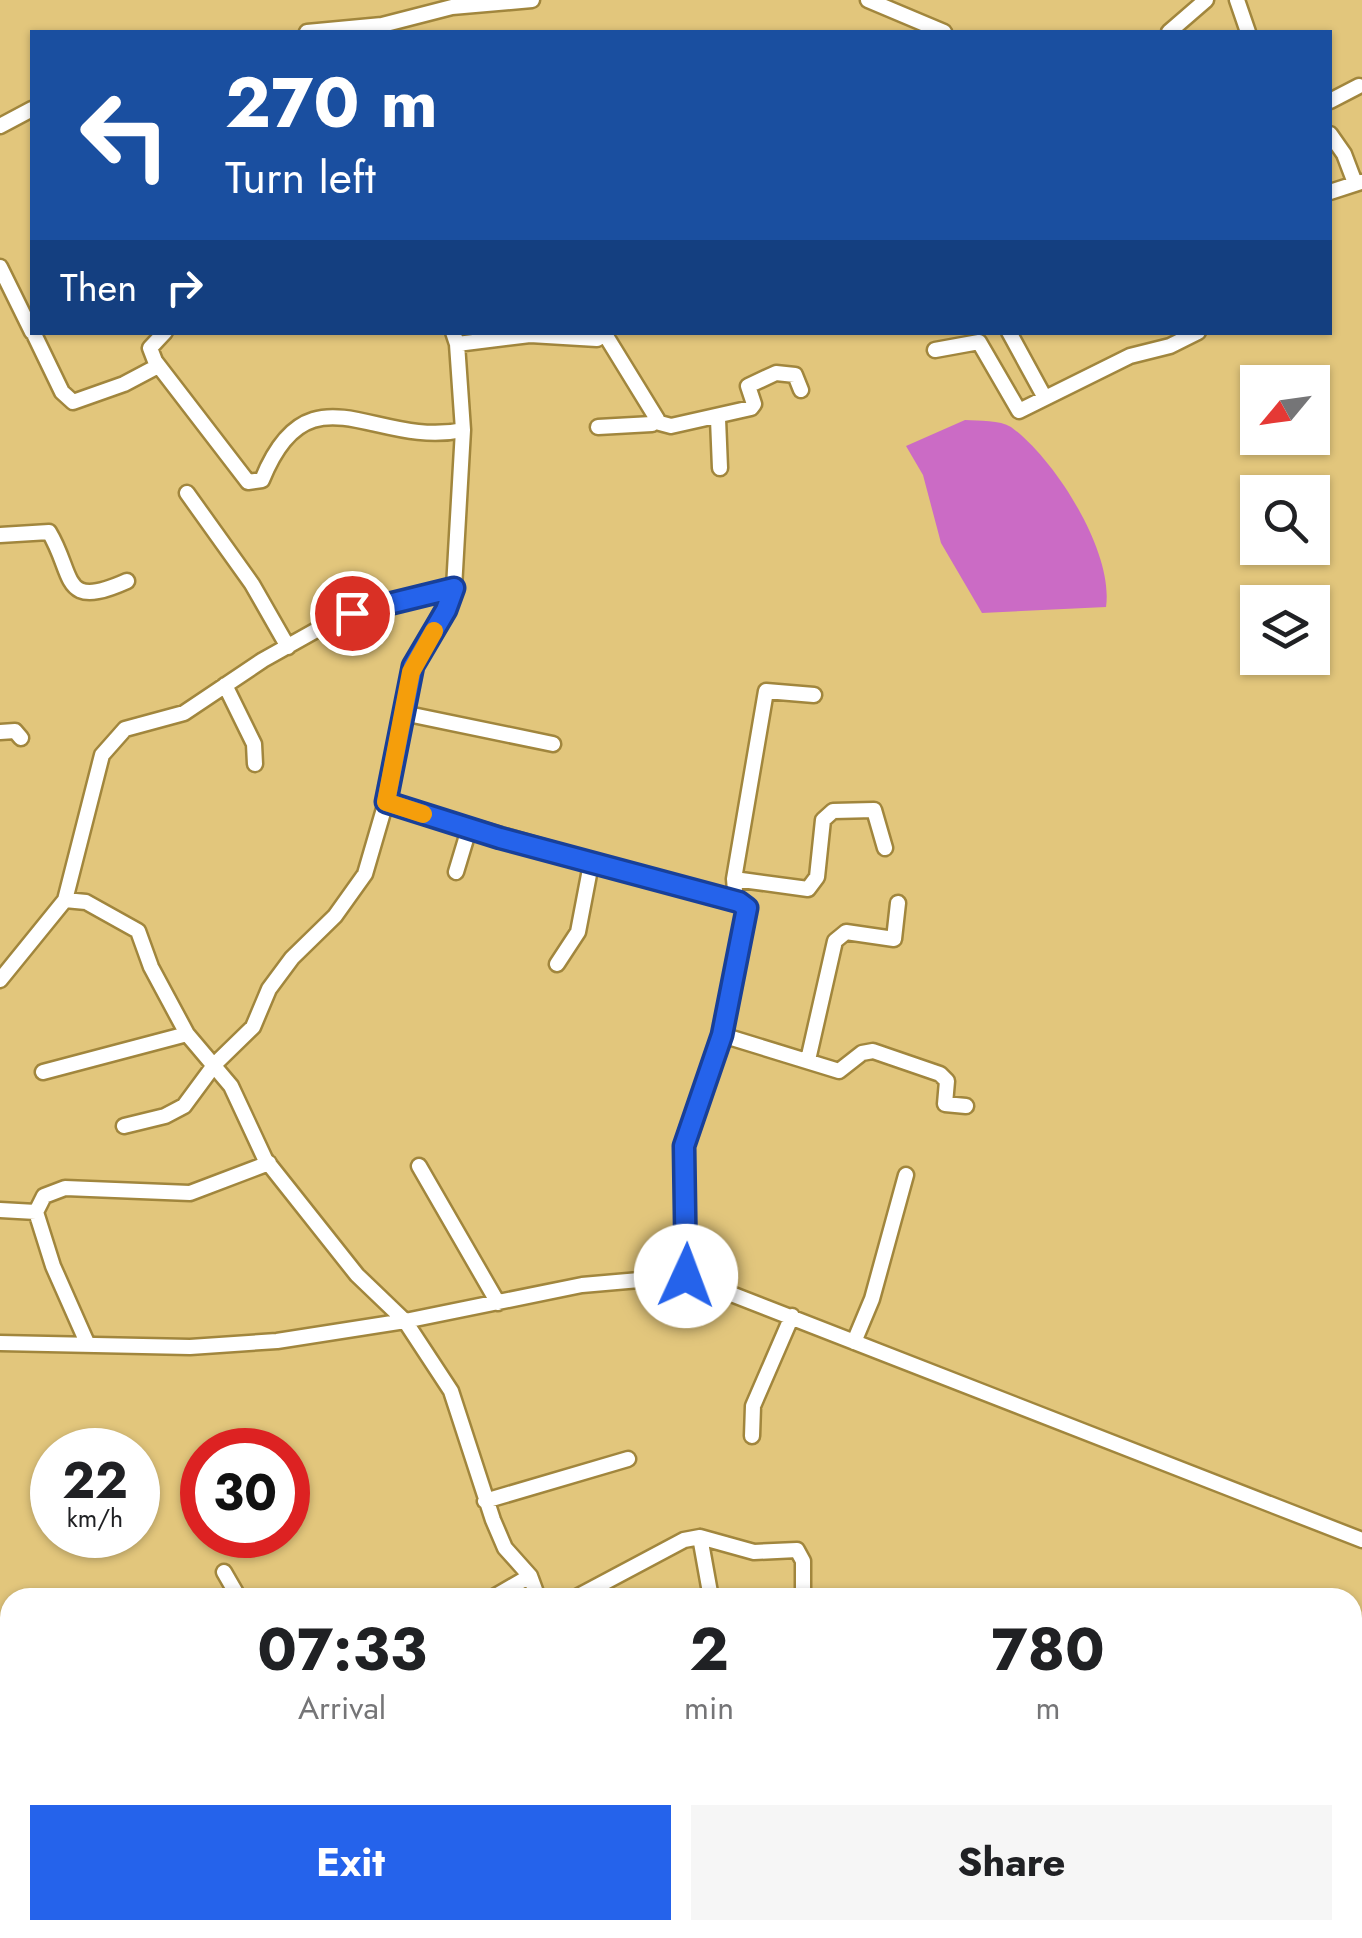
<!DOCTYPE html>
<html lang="en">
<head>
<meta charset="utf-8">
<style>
	body { margin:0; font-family:Jost,sans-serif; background:#f6f6f6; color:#202124; height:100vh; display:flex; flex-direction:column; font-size:38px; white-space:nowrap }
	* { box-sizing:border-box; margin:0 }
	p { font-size:32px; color:#757577 }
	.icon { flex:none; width:55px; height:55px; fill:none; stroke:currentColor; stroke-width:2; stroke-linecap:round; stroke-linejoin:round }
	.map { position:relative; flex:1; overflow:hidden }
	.side { position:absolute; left:0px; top:1588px; width:1362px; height:352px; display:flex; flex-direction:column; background:#fff; border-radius:30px 30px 0 0; box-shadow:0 2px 8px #0004 }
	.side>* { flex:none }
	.banner { position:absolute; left:30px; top:30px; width:1302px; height:305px; border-radius:0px; box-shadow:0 2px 8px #0004; background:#1a4fa0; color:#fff; overflow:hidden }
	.needle { width:65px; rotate:241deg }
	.tools { position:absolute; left:1240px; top:365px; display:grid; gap:20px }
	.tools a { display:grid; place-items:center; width:90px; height:90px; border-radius:0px; background:#fff; box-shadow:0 2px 8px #0004; font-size:50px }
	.speed { position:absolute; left:30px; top:1428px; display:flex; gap:20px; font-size:50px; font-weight:700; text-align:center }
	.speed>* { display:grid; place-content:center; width:130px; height:130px; border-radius:50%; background:#fff; box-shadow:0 2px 8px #0004; line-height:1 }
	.speed small { font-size:25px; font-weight:400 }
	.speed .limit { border:15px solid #d22; background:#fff; color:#111 }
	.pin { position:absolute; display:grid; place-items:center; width:85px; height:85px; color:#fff; margin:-42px; border:5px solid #fff; border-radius:50%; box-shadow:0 2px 10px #0007 }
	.me { position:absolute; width:110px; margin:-55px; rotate:2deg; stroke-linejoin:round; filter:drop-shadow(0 0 8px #0008) }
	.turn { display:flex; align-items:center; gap:35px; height:210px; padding:0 30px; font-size:45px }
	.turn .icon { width:130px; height:130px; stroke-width:2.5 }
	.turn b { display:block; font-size:70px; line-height:85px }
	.then { display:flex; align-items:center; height:95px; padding:0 30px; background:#0003; gap:20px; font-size:38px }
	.eta { display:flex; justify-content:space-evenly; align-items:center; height:170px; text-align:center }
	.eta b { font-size:60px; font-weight:700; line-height:70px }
	.cta { display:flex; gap:20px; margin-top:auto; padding:20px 30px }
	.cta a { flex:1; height:115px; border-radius:0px; background:#2563eb; color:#fff; font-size:40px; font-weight:700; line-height:115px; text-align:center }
	.cta a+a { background:#f6f6f6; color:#202124 }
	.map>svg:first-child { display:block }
	.forest { fill:#cb6bc5 }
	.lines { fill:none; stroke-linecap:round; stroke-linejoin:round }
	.minor-casing { stroke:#a1863d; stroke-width:19 }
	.minor { stroke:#fff; stroke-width:14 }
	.route-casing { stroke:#184099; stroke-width:25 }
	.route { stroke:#2563eb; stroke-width:18 }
	.slow { stroke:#f59e0b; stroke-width:18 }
</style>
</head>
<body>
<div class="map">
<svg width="1362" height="1938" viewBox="0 0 1362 1938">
	<rect width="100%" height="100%" fill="#e2c67c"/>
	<!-- forest -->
	<path class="forest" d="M965,420C979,421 1000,420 1011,427C1055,459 1114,552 1106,607L982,613L941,543L923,475L906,446Z"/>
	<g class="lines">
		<!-- minor casing -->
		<g class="minor-casing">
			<path id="minor" d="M868,0L944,32
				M1237,0L1248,32
				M307,32L382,25L452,7L532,0
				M1169,32L1206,0
				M1330,101L1359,86
				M0,126L32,109
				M1330,134L1344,154L1355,183
				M1330,192L1361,182
				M0,267L32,332
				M33,332L62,392L73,402L124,384L158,366
				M165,332L150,348L155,361L248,482L262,480C309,363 375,449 463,430
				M1009,332L1045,398
				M457,344L530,335L597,339L608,332
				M935,350L979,342L1019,411L1130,356L1170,346L1198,332
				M718,419L720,468
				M656,422L671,426L751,408L754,404L748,386L776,373L795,375L801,390
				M598,427L652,424L657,419L606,336
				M187,493L252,584L288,647
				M0,535L49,532C75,575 60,611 127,581
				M225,685L254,744L255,764
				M403,713L553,744
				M0,732L15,731L21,738
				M386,802L745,905L722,1035L684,1146L685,1276
				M456,872L469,829
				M734,879L808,889L817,877L823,820L833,811L874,810L885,848
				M65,900L102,755L125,729L184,713L263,660L338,618L386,602L454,588
				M736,902L734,879L766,691L814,695
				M557,964L578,932L591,864
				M0,980L65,900L86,902L138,931L151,967L187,1034L231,1086L265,1159L357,1275L405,1321L451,1391L493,1520L505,1548L530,1576L538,1598
				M722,1035L839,1071L862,1053L873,1051L940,1074L947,1081L945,1104L966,1106
				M808,1060L835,941L846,932L894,939L898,903
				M43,1072L187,1034
				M124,1126L165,1116L184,1106L215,1064L253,1027L269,989L292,958L335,916L365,874L386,802L413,666L454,588L463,430L457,344L453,332
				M419,1166L498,1303
				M0,1210L36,1212
				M854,1342L872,1299L906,1175
				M0,1343L190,1347L277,1341L405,1321L582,1285L685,1276L1362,1540
				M88,1345L53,1266L36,1212L44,1196L65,1188L190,1193L269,1163
				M752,1436L753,1406L792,1316
				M485,1501L628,1459
				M700,1537L711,1598
				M224,1572L239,1598
				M492,1598L530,1576
				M575,1598L684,1540L700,1537L754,1552L797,1550L803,1561V1598
				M1352,1667L1362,1655
				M0,1695L10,1713
				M0,1882L10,1895
				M67,1930L72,1938
				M431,1930L436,1938
				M843,1930L849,1938
				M1139,1930L1140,1938
				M174,1938L191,1930
				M1076,1938L1085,1930
				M1279,1938L1283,1930"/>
		</g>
		<!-- minor -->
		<use href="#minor" class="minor"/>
	</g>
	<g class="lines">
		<!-- route casing -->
		<g class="route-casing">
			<path id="route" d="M352,613L454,588L446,610L413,666L386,802L500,838L739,902L747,908L722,1035L684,1146L686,1276"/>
		</g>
		<!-- route -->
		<use href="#route" class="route"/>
		<!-- slow -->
		<path class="slow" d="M423,814L386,802L411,672L434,631"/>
	</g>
</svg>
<div class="tools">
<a><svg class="needle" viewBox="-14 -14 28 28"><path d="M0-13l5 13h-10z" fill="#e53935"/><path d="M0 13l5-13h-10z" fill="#757577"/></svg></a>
<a><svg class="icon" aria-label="search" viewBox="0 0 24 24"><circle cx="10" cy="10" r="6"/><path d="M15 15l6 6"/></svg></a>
<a><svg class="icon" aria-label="layers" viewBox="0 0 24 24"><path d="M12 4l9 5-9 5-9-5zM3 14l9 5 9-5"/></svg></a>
</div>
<div class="speed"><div>22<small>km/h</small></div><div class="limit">30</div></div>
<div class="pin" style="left:352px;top:613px;background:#d93025"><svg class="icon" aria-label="arrive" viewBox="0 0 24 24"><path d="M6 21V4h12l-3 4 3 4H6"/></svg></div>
<svg class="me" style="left:686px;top:1276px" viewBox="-20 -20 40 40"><circle r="19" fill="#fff"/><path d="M0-13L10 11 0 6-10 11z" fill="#2563eb"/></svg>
<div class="banner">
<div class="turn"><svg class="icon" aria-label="left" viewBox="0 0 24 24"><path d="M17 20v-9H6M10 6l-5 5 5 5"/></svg><div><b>270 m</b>Turn left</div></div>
<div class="then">Then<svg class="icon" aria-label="right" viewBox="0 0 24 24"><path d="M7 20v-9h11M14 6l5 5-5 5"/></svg></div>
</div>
<section class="side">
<div class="eta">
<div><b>07:33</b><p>Arrival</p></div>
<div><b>2</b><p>min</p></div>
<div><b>780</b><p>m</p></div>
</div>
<div class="cta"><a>Exit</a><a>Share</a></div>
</section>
</div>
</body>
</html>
